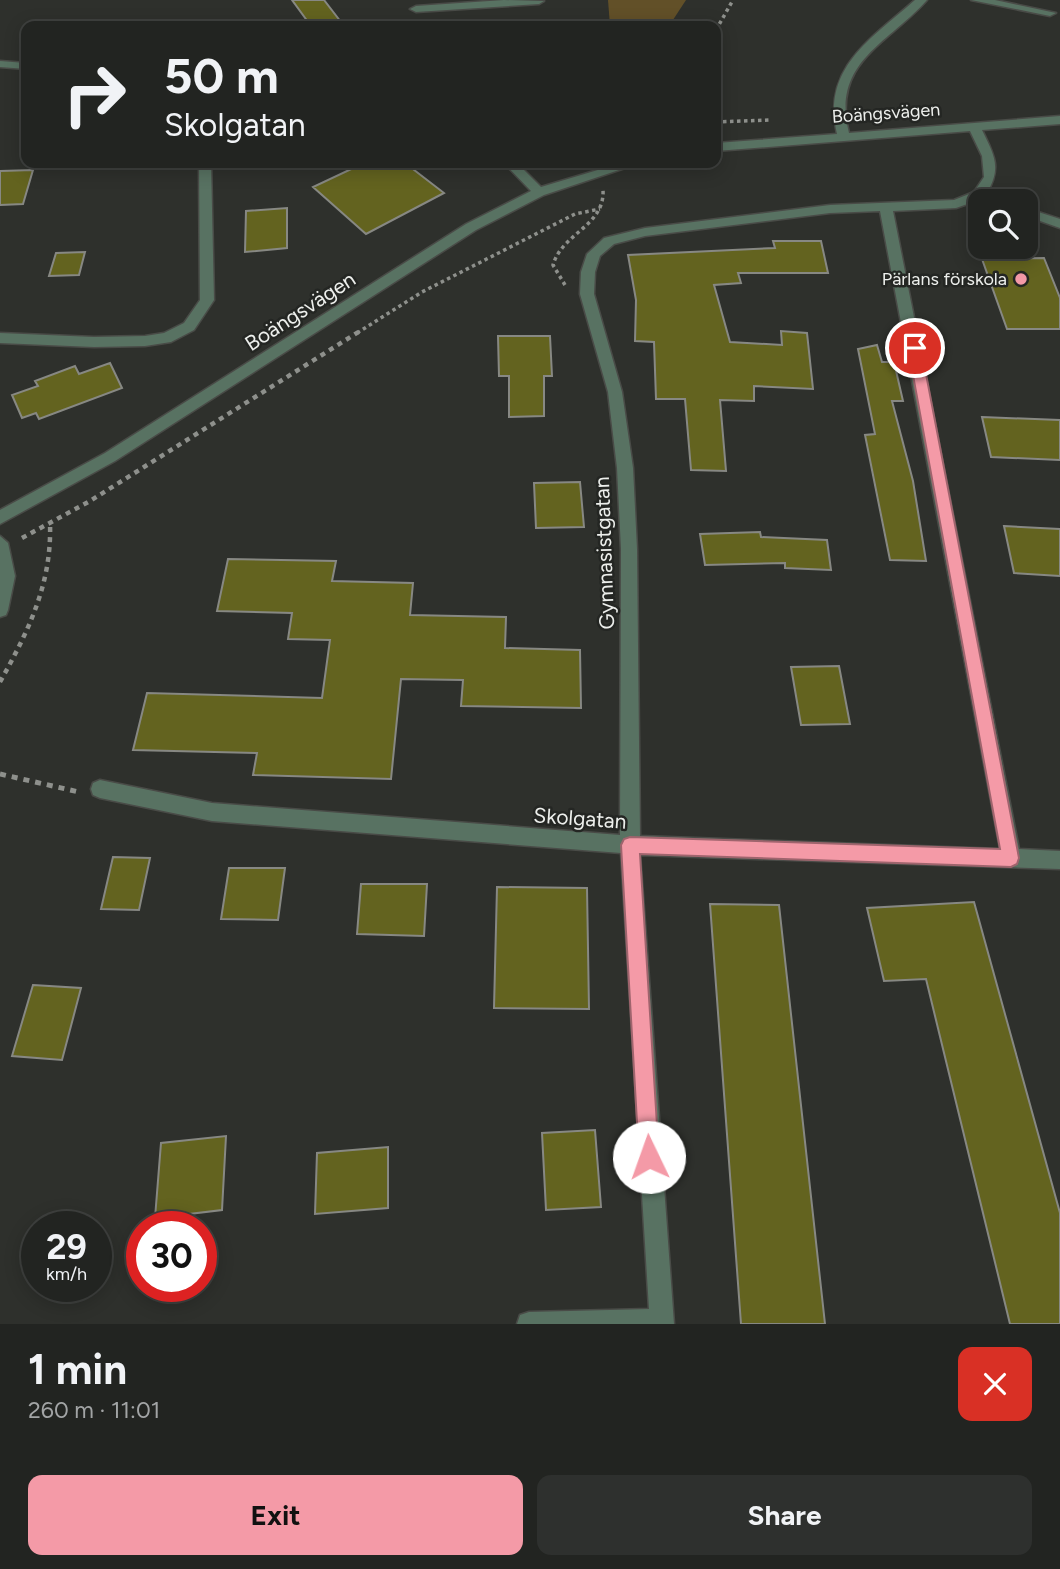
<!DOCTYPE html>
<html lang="en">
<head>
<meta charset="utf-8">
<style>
	body { margin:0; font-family:Figtree,sans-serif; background:#2e302e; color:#f1f3f6; height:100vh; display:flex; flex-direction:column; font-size:26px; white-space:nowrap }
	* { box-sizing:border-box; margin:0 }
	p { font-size:23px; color:#a2a4a5 }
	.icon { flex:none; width:38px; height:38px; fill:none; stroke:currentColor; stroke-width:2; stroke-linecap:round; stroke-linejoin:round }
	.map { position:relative; height:1324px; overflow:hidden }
	.drawer { display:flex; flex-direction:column; background:#222421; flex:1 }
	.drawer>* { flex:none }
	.guide { position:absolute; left:21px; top:21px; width:700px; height:147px; border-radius:14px; box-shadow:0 4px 18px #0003,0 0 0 2px #3f413f; background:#222421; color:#f1f3f6; overflow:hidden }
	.fabs { position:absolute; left:968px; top:189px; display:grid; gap:14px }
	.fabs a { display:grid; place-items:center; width:70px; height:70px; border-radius:14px; background:#222421; box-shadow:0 4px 18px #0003,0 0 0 2px #3f413f; font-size:35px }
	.speed { position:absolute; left:21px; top:1211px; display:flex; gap:14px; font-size:35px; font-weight:700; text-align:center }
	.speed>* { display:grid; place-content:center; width:91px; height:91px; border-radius:50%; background:#222421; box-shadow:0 4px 18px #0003,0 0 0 2px #3f413f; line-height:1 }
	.speed small { font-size:18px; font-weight:400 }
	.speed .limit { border:10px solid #d22; background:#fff; color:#111 }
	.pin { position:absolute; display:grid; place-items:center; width:60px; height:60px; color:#fff; margin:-30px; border:4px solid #fff; border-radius:50%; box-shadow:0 2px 7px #0007 }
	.me { position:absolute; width:77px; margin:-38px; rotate:357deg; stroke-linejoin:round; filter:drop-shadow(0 0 5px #0008) }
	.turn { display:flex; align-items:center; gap:24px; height:147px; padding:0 28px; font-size:32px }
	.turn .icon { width:91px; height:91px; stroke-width:2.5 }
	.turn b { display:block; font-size:49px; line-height:60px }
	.round { display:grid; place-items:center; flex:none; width:74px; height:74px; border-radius:14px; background:#2e302e }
	.headline { display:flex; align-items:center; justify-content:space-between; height:119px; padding:0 28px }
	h1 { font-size:42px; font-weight:700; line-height:52px }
	.action { display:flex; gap:14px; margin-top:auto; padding:14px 28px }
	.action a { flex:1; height:80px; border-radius:14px; background:#f49aa7; color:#111; font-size:28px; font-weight:700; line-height:80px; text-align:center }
	.action a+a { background:#2e302e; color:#f1f3f6 }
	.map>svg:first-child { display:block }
	.green { fill:#625028 }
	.building { fill:#63631f; stroke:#878883; stroke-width:2 }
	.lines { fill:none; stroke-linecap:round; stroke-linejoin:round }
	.minor-casing { stroke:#494b47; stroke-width:3 }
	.path-far2 { stroke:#8e908c; stroke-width:3.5; stroke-dasharray:3.5 3.5; stroke-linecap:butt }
	.path-far1 { stroke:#8e908c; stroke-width:4.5; stroke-dasharray:5 5; stroke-linecap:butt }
	.path { stroke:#8e908c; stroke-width:5; stroke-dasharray:6 6; stroke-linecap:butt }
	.minor { fill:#587262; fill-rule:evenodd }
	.route { fill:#f49aa7; stroke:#9f646d; stroke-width:2 }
	.poi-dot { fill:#f49aa7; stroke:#242623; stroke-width:2.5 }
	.labels { text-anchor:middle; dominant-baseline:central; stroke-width:5; stroke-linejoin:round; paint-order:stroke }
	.far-street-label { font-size:18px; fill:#edefec; stroke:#242623 }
	.far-poi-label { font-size:18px; fill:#edefec; stroke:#242623; text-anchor:end }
	.street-label { font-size:21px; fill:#edefec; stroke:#242623 }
</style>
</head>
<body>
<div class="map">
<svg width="1060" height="1324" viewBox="0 0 1060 1324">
	<rect width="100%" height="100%" fill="#2e302c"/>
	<!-- green -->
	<path class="green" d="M608,0H686L669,26H610Z"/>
	<!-- building -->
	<path class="building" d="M292,0H324L344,26H311Z
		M364,163H405L444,193L366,234L313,187Z
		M33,170L23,204L0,205V171Z
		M287,208V248L245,252L246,211Z
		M773,241H821L828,273H738L741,283L714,285L730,342L782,345L781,331L807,333L813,389L754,386V401L720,400L726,471L691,470L685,399H656L654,342L635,341L636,300L628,255L775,248Z
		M85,252L79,275L49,276L56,253Z
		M1044,258L1060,298V329H1007L982,259Z
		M498,336H550L552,376H544V416L509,417V376H499Z
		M877,345L882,362H894L903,401H892L913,481L926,561L890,560L865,435L875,434L858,349Z
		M110,363L122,388L39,419L36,413L22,418L12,395L38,386L35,381L75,366L79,374Z
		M982,417L1060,420V460L991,457Z
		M580,482L584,527L536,528L534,483Z
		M1004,526L1060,529V576L1014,573Z
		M760,532L761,537L827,540L831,570L785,568V563L705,565L700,534Z
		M228,559L336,561L332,581L413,583L410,615L506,617L505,648L580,650L581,708L461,706L463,680L401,679L391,779L253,775L257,753L133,750L147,693L322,698L330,640L288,639L292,613L217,611Z
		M839,666L850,724L801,725L791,667Z
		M113,857L150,858L139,910L101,909Z
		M229,868H285L278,920L221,919Z
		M361,884H427L424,936L357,934Z
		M497,887L587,888L589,1009L494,1008Z
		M974,902L1060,1213V1324H1010L926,979L884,981L867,908Z
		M710,904L779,905L825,1324H741Z
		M33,985L81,988L62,1060L12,1056Z
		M595,1130L601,1207L546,1210L542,1133Z
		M226,1136L222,1210L155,1218L161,1143Z
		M388,1147V1208L315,1214L317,1153Z"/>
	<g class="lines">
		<!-- minor casing -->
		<g class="minor-casing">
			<path id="minor" d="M504,0L544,1L539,4L416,12L410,9L416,6Z
				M915,0H927C888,44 831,62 849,133L1060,116V124L982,130C994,155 1002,167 987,193L1001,201L979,200L956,208L893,211L1019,849L1060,851V869L640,855L674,1324H517L520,1315L529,1312L649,1309L621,853L212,821L100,798L93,795L91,789L93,783L100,780L212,803L620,835L621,549L617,468L608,392L580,294L581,272L587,254L604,238L645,228L830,205L954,200L974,192L984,177L982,156L970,131L716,151V143L837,134C821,68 872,38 915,0ZM880,211L1000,849L640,836L637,549L633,468L622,392L594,294L595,272L600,256L614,244L645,236L830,213Z
				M971,0H995L1056,13L1050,16Z
				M0,61L26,63V69L0,67Z
				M199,163H211L214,300L194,330L171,342L145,346L94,347L0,343V333L94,337L145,336L164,333L184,323L200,300Z
				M504,163H517L541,187L621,163H640L544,195L476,230L115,461L0,524V510L105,453L466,224L531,191Z
				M1026,208L1060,219V228L1026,216Z
				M0,536L8,543L15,576L8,610L6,615L0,617Z"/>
		</g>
		<!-- path-far2 -->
		<path class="path-far2" d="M716,30L733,0
			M716,122L771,120
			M565,285L553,265C562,233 605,226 603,190
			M357,333L422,292L575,214L600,209"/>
		<!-- path-far1 -->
		<path class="path-far1" d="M22,538L90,501L360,331
			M0,682C29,630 52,583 50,523"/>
		<!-- path -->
		<path class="path" d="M0,774L79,792"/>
		<!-- minor -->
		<use href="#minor" class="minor"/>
	</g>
	<!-- route -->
	<path class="route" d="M915,344L921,348L1019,858L1017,864L1011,867L640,854L659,1157L656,1164L649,1167L642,1164L639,1157L621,845L624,839L630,837L1000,849L908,348Z"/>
	<!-- markers -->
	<circle class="poi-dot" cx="1021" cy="279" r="7"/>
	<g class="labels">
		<!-- far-street labels -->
		<g class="far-street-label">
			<text transform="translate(886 113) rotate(-4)">Boängsvägen</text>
		</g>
		<!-- far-poi labels -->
		<g class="far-poi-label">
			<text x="1007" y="279">Pärlans förskola</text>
		</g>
		<!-- street labels -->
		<g class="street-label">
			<text transform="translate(300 311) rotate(-33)">Boängsvägen</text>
			<text transform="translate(604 553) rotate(-92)">Gymnasistgatan</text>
			<text transform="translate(580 818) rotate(4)">Skolgatan</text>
		</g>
	</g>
</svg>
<div class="fabs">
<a><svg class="icon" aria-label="search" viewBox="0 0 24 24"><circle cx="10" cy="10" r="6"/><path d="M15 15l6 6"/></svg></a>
</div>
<div class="speed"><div>29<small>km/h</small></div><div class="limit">30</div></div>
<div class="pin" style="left:915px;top:348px;background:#d93025"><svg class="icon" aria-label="arrive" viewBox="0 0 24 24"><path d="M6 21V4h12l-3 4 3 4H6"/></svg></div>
<svg class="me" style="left:649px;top:1157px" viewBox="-20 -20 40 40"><circle r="19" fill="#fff"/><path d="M0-13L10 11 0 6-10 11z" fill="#f49aa7"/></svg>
<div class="guide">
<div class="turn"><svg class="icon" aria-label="right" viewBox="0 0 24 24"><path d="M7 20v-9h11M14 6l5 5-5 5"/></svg><div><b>50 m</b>Skolgatan</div></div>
</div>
</div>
<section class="drawer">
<div class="headline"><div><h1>1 min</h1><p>260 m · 11:01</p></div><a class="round" style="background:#d93025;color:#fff"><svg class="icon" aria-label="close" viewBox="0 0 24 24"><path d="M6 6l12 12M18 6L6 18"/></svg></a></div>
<div class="action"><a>Exit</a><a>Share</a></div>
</section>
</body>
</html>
